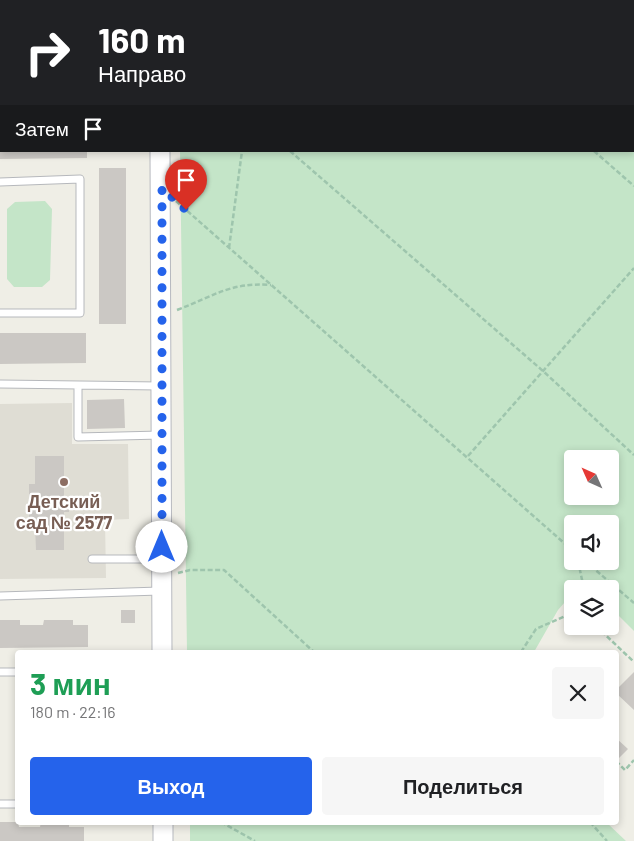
<!DOCTYPE html>
<html lang="ru">
<head>
<meta charset="utf-8">
<style>
	body { margin:0; font-family:Barlow,sans-serif; background:#f6f6f6; color:#202124; height:100vh; display:flex; flex-direction:column; font-size:19px; white-space:nowrap }
	* { box-sizing:border-box; margin:0 }
	p { font-size:16px; color:#757577 }
	.icon { flex:none; width:28px; height:28px; fill:none; stroke:currentColor; stroke-width:2; stroke-linecap:round; stroke-linejoin:round }
	.map { position:relative; flex:1; overflow:hidden }
	.side { position:absolute; left:15px; top:650px; width:604px; height:175px; display:flex; flex-direction:column; background:#fff; border-radius:5px; box-shadow:0 2px 8px #0003 }
	.side>* { flex:none }
	.hud { position:absolute; left:0px; top:0px; width:635px; height:152px; box-shadow:0 2px 8px #0003; background:#202124; color:#fff; overflow:hidden }
	.needle { width:32px; rotate:315deg }
	.fabs { position:absolute; left:564px; top:450px; display:grid; gap:10px }
	.fabs a { display:grid; place-items:center; width:55px; height:55px; border-radius:5px; background:#fff; box-shadow:0 2px 8px #0003; font-size:25px }
	.pin { position:absolute; display:grid; place-items:center; width:42px; height:42px; color:#fff; margin:-51px -21px; border-radius:50% 50% 50% 0; rotate:-45deg; box-shadow:0 0 5px #0007 }
	.pin .icon { rotate:45deg }
	.me { position:absolute; width:55px; margin:-28px; rotate:0deg; stroke-linejoin:round; filter:drop-shadow(0 0 4px #0008) }
	.turn { display:flex; align-items:center; gap:18px; height:105px; padding:0 15px; font-size:22px }
	.turn .icon { width:65px; height:65px; stroke-width:2.5 }
	.turn b { display:block; font-size:35px; line-height:42px }
	.then { display:flex; align-items:center; height:48px; padding:0 15px; background:#0003; gap:10px; font-size:19px }
	.round { display:grid; place-items:center; flex:none; width:52px; height:52px; border-radius:5px; background:#f6f6f6 }
	.head { display:flex; align-items:center; justify-content:space-between; height:85px; padding:0 15px }
	h1 { font-size:30px; font-weight:700; line-height:38px; color:#1e9e55 }
	.button { display:flex; gap:10px; margin-top:auto; padding:10px 15px }
	.button a { flex:1; height:58px; border-radius:5px; background:#2563eb; color:#fff; font-size:20px; font-weight:700; line-height:58px; text-align:center }
	.button a+a { background:#f6f6f6; color:#202124 }
	.map>svg:first-child { display:block }
	.education { fill:#dfddd4 }
	.green { fill:#c4e5c8; fill-rule:evenodd }
	.building { fill:#cbc8c4 }
	.lines { fill:none; stroke-linecap:round; stroke-linejoin:round }
	.lane-casing { stroke:#b6b8bc; stroke-width:9 }
	.street-casing { stroke:#b6b8bc; stroke-width:16 }
	.secondary-casing { stroke:#b7b9bf; stroke-width:21 }
	.path { stroke:#9ec5ad; stroke-width:2.5; stroke-dasharray:5 2.5; stroke-linecap:butt }
	.lane { stroke:#fff; stroke-width:7 }
	.street { stroke:#fff; stroke-width:14 }
	.secondary { stroke:#fff; stroke-width:19 }
	.route { stroke:#2563eb; stroke-width:9; stroke-dasharray:0 16.2 }
	.education-dot { fill:#8d6e63; stroke:#fff; stroke-width:2 }
	.labels { text-anchor:middle; dominant-baseline:central; stroke-width:4.5; stroke-linejoin:round; paint-order:stroke }
	.education-label { font-size:18px; font-weight:bold; fill:#785e54; stroke:#fff }
</style>
</head>
<body>
<div class="map">
<svg width="634" height="841" viewBox="0 0 634 841">
	<rect width="100%" height="100%" fill="#efeee6"/>
	<!-- education -->
	<path class="education" d="M72,403V444H128L129,519L105,520L106,578L0,579V404Z"/>
	<!-- green -->
	<path class="green" d="M177,0H634V631L610,607V589H572V594L558,610L534,652H187L180,151H634V1ZM572,459H610V496H572ZM572,524H610V561H572Z
		M45,201L52,209L50,280L42,287H14L7,279V209L15,202Z
		M190,822H606L626,841H190Z"/>
	<!-- building -->
	<path class="building" d="M0,151H87V158L0,159Z
		M99,168H126V324H99Z
		M0,333H86V363L0,364Z
		M124,399L125,428L87,429V400Z
		M35,456H64V498H69V512H64V550H36L35,524H29V484H35Z
		M121,610H135V623H121Z
		M0,620H20V625H43L44,620H73V625H88V647L0,648Z
		M634,672V710L616,693V690Z
		M616,738L628,749L616,761Z
		M0,822H18L19,827H40L41,822H69V827H84V841H0Z"/>
	<g class="lines">
		<!-- lane casing -->
		<g class="lane-casing">
			<path id="lane" d="M20,0V1
				M121,1L123,0
				M0,107L1,106
				M0,182L80,179V313H0
				M0,384L160,386
				M78,385V437L161,435
				M92,559H161
				M0,596L160,591
				M0,672H18
				M0,804H18"/>
		</g>
		<!-- street casing -->
		<g class="street-casing">
			<path id="street" d="M0,78H1"/>
		</g>
		<!-- secondary casing -->
		<g class="secondary-casing">
			<path id="secondary" d="M149,0V1
				M160,151L162,652
				M163,822V841"/>
		</g>
		<!-- path -->
		<path class="path" d="M231,0L232,1
			M420,0L422,1
			M558,1L572,0
			M290,151L543,371L634,455
			M594,151L634,186
			M176,201L572,550
			M229,248L242,151
			M177,310C214,296 230,282 271,285
			M468,456L634,268
			M578,561L584,589
			M585,561L634,603
			M178,573L190,570H224L314,652
			M596,626L634,662
			M521,652L536,629L572,613
			M616,761L625,770L634,760
			M221,822L255,841
			M590,822L607,841"/>
		<!-- lane -->
		<use href="#lane" class="lane"/>
		<!-- street -->
		<use href="#street" class="street"/>
		<!-- secondary -->
		<use href="#secondary" class="secondary"/>
	</g>
	<g class="lines">
		<!-- route -->
		<path class="route" d="M162,547V188L186,210"/>
	</g>
	<!-- markers -->
	<circle class="education-dot" cx="64" cy="482" r="5"/>
	<g class="labels">
		<!-- education labels -->
		<g class="education-label">
			<text x="64" y="501">Детский<tspan x="64" dy="21">сад № 2577</tspan></text>
		</g>
	</g>
</svg>
<div class="fabs">
<a><svg class="needle" viewBox="-14 -14 28 28"><path d="M0-13l5 13h-10z" fill="#e53935"/><path d="M0 13l5-13h-10z" fill="#757577"/></svg></a>
<a><svg class="icon" aria-label="sound" viewBox="0 0 24 24"><path d="M4 9h4l5-4v14l-5-4H4zM17 9q2 3 0 6"/></svg></a>
<a><svg class="icon" aria-label="layers" viewBox="0 0 24 24"><path d="M12 4l9 5-9 5-9-5zM3 14l9 5 9-5"/></svg></a>
</div>
<div class="pin" style="left:186px;top:210px;background:#d93025"><svg class="icon" aria-label="arrive" viewBox="0 0 24 24"><path d="M6 21V4h12l-3 4 3 4H6"/></svg></div>
<svg class="me" style="left:162px;top:547px" viewBox="-20 -20 40 40"><circle r="19" fill="#fff"/><path d="M0-13L10 11 0 6-10 11z" fill="#2563eb"/></svg>
<div class="hud">
<div class="turn"><svg class="icon" aria-label="right" viewBox="0 0 24 24"><path d="M7 20v-9h11M14 6l5 5-5 5"/></svg><div><b>160 m</b>Направо</div></div>
<div class="then">Затем<svg class="icon" aria-label="arrive" viewBox="0 0 24 24"><path d="M6 21V4h12l-3 4 3 4H6"/></svg></div>
</div>
<section class="side">
<div class="head"><div><h1>3 мин</h1><p>180 m · 22:16</p></div><a class="round"><svg class="icon" aria-label="close" viewBox="0 0 24 24"><path d="M6 6l12 12M18 6L6 18"/></svg></a></div>
<div class="button"><a>Выход</a><a>Поделиться</a></div>
</section>
</div>
</body>
</html>
